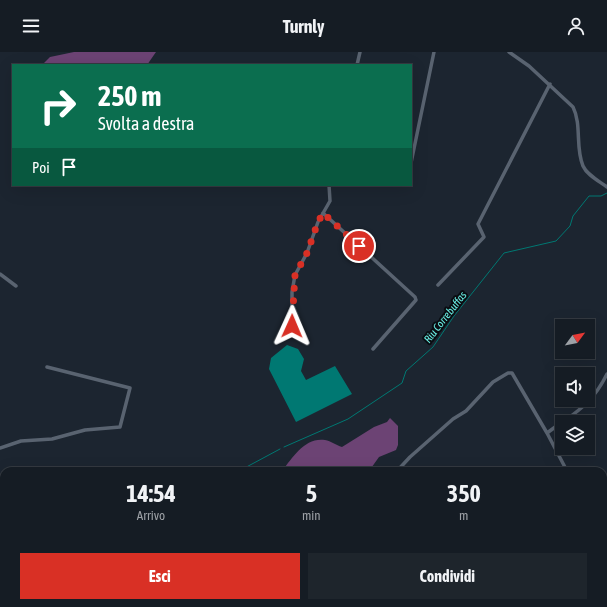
<!DOCTYPE html>
<html lang="it">
<head>
<meta charset="utf-8">
<style>
	body { margin:0; font-family:"Asap Condensed",sans-serif; background:#1e252c; color:#f1f3f6; height:100vh; display:flex; flex-direction:column; font-size:15px; white-space:nowrap }
	* { box-sizing:border-box; margin:0 }
	p { font-size:13px; color:#9da1a6 }
	.icon { flex:none; width:22px; height:22px; fill:none; stroke:currentColor; stroke-width:2; stroke-linecap:round; stroke-linejoin:round }
	.map { position:relative; flex:1; overflow:hidden }
	.side { position:absolute; left:0px; top:415px; width:607px; height:140px; display:flex; flex-direction:column; background:#151c24; border-radius:12px 12px 0 0; box-shadow:0 4px 16px #0002,0 0 0 1px #343a41 }
	.side>* { flex:none }
	.top-card { position:absolute; left:12px; top:12px; width:400px; height:122px; border-radius:0px; box-shadow:0 4px 16px #0002,0 0 0 1px #343a41; background:#0b6e4f; color:#fff; overflow:hidden }
	.needle { width:26px; rotate:58deg }
	.tools { position:absolute; left:555px; top:267px; display:grid; gap:8px }
	.tools a { display:grid; place-items:center; width:40px; height:40px; border-radius:0px; background:#151c24; box-shadow:0 4px 16px #0002,0 0 0 1px #343a41; font-size:20px }
	.pin { position:absolute; display:grid; place-items:center; width:34px; height:34px; color:#fff; margin:-17px; border:2px solid #fff; border-radius:50%; box-shadow:0 1px 4px #0007 }
	.me { position:absolute; width:44px; margin:-22px; rotate:1deg; stroke-linejoin:round; filter:drop-shadow(0 0 3px #0008) }
	.turn { display:flex; align-items:center; gap:14px; height:84px; padding:0 20px; font-size:18px }
	.turn .icon { width:52px; height:52px; stroke-width:2.5 }
	.turn b { display:block; font-size:28px; line-height:34px }
	.then { display:flex; align-items:center; height:38px; padding:0 20px; background:#0003; gap:8px; font-size:15px }
	.eta { display:flex; justify-content:space-evenly; align-items:center; height:68px; text-align:center }
	.eta b { font-size:24px; font-weight:700; line-height:28px }
	.primary-button { display:flex; gap:8px; margin-top:auto; padding:8px 20px }
	.primary-button a { flex:1; height:46px; border-radius:0px; background:#d93025; color:#fff; font-size:16px; font-weight:700; line-height:46px; text-align:center }
	.primary-button a+a { background:#1e252c; color:#f1f3f6 }
	header { display:flex; justify-content:space-between; align-items:center; height:52px; padding:0 20px; background:#151c24; font-size:18px; font-weight:700 }
	.map>svg:first-child { display:block }
	.forest { fill:#6c4374 }
	.water { fill:#007872 }
	.lines { fill:none; stroke-linecap:round; stroke-linejoin:round }
	.stream { stroke:#007872; stroke-width:1 }
	.minor { stroke:#596370; stroke-width:3.5 }
	.route { stroke:#d93025; stroke-width:7; stroke-dasharray:0 12.6 }
	.labels { text-anchor:middle; dominant-baseline:central; stroke-width:4; stroke-linejoin:round; paint-order:stroke }
	.water-label { font-size:11px; font-style:italic; fill:#6bf4e9; stroke:#0a0d12 }
</style>
</head>
<body>
<header><svg class="icon" aria-label="menu" viewBox="0 0 24 24"><path d="M4 6h16M4 12h16M4 18h16"/></svg>Turnly<svg class="icon" aria-label="person" viewBox="0 0 24 24"><circle cx="12" cy="8" r="4"/><path d="M4 21q1-7 8-7t8 7"/></svg></header>
<div class="map">
<svg width="607" height="555" viewBox="0 0 607 555">
	<rect width="100%" height="100%" fill="#1c2530"/>
	<!-- forest -->
	<path class="forest" d="M74,0H156L147,13H42L50,5Z
		M390,366L398,374V393L396,398L379,405L369,419H282C293,405 305,385 325,388C331,389 336,393 342,395L374,375L387,370Z
		M174,551H192L190,555H172Z
		M238,551H260L255,555H236Z
		M277,551H396L400,555H281Z"/>
	<!-- water -->
	<path class="water" d="M287,293L298,297L304,307L301,319L306,328L335,314L352,342L296,370L269,317L271,306Z"/>
	<g class="lines">
		<!-- stream -->
		<path class="stream" d="M284,395L348,367L402,331L406,319L433,295L454,264L504,201L556,189L570,174L573,164L589,144H601L607,141
			M239,419L280,397
			M149,555L153,551"/>
		<!-- minor -->
		<path class="minor" d="M509,0L529,14L573,55C582,73 575,95 583,114C587,123 599,129 607,135
			M357,13L360,0
			M411,111L434,0
			M323,161L415,245L416,248L373,297
			M0,222L16,234
			M438,233L484,185L478,172L550,32
			M294,277L292,274V240L295,223L307,201L318,170L330,149L329,133
			M562,370L547,381L567,419
			M563,370C584,355 595,346 607,322
			M0,396L21,389L52,387L85,378L120,375L130,336L47,315
			M397,419L410,405L453,367L466,359L493,330L508,321H512L547,381
			M603,472L607,478
			M603,489L607,486
			M0,499L4,503
			M35,551L38,555
			M399,551L402,555
			M536,555L540,551"/>
	</g>
	<g class="lines">
		<!-- route -->
		<path class="route" d="M292,274L295,223L307,201L318,170L323,161L359,194"/>
	</g>
	<g class="labels">
		<!-- water labels -->
		<g class="water-label">
			<text transform="translate(445 265) rotate(-52)">Riu Correbuffas</text>
		</g>
	</g>
</svg>
<div class="tools">
<a><svg class="needle" viewBox="-14 -14 28 28"><path d="M0-13l5 13h-10z" fill="#e53935"/><path d="M0 13l5-13h-10z" fill="#9da1a6"/></svg></a>
<a><svg class="icon" aria-label="sound" viewBox="0 0 24 24"><path d="M4 9h4l5-4v14l-5-4H4zM17 9q2 3 0 6"/></svg></a>
<a><svg class="icon" aria-label="layers" viewBox="0 0 24 24"><path d="M12 4l9 5-9 5-9-5zM3 14l9 5 9-5"/></svg></a>
</div>
<div class="pin" style="left:359px;top:194px;background:#d93025"><svg class="icon" aria-label="arrive" viewBox="0 0 24 24"><path d="M6 21V4h12l-3 4 3 4H6"/></svg></div>
<svg class="me" style="left:292px;top:274px" viewBox="-20 -20 40 40"><path d="M0-17L14 15 0 8-14 15z" fill="#d93025" stroke="#fff" stroke-width="4"/></svg>
<div class="top-card">
<div class="turn"><svg class="icon" aria-label="right" viewBox="0 0 24 24"><path d="M7 20v-9h11M14 6l5 5-5 5"/></svg><div><b>250 m</b>Svolta a destra</div></div>
<div class="then">Poi<svg class="icon" aria-label="arrive" viewBox="0 0 24 24"><path d="M6 21V4h12l-3 4 3 4H6"/></svg></div>
</div>
<section class="side">
<div class="eta">
<div><b>14:54</b><p>Arrivo</p></div>
<div><b>5</b><p>min</p></div>
<div><b>350</b><p>m</p></div>
</div>
<div class="primary-button"><a>Esci</a><a>Condividi</a></div>
</section>
</div>
</body>
</html>
